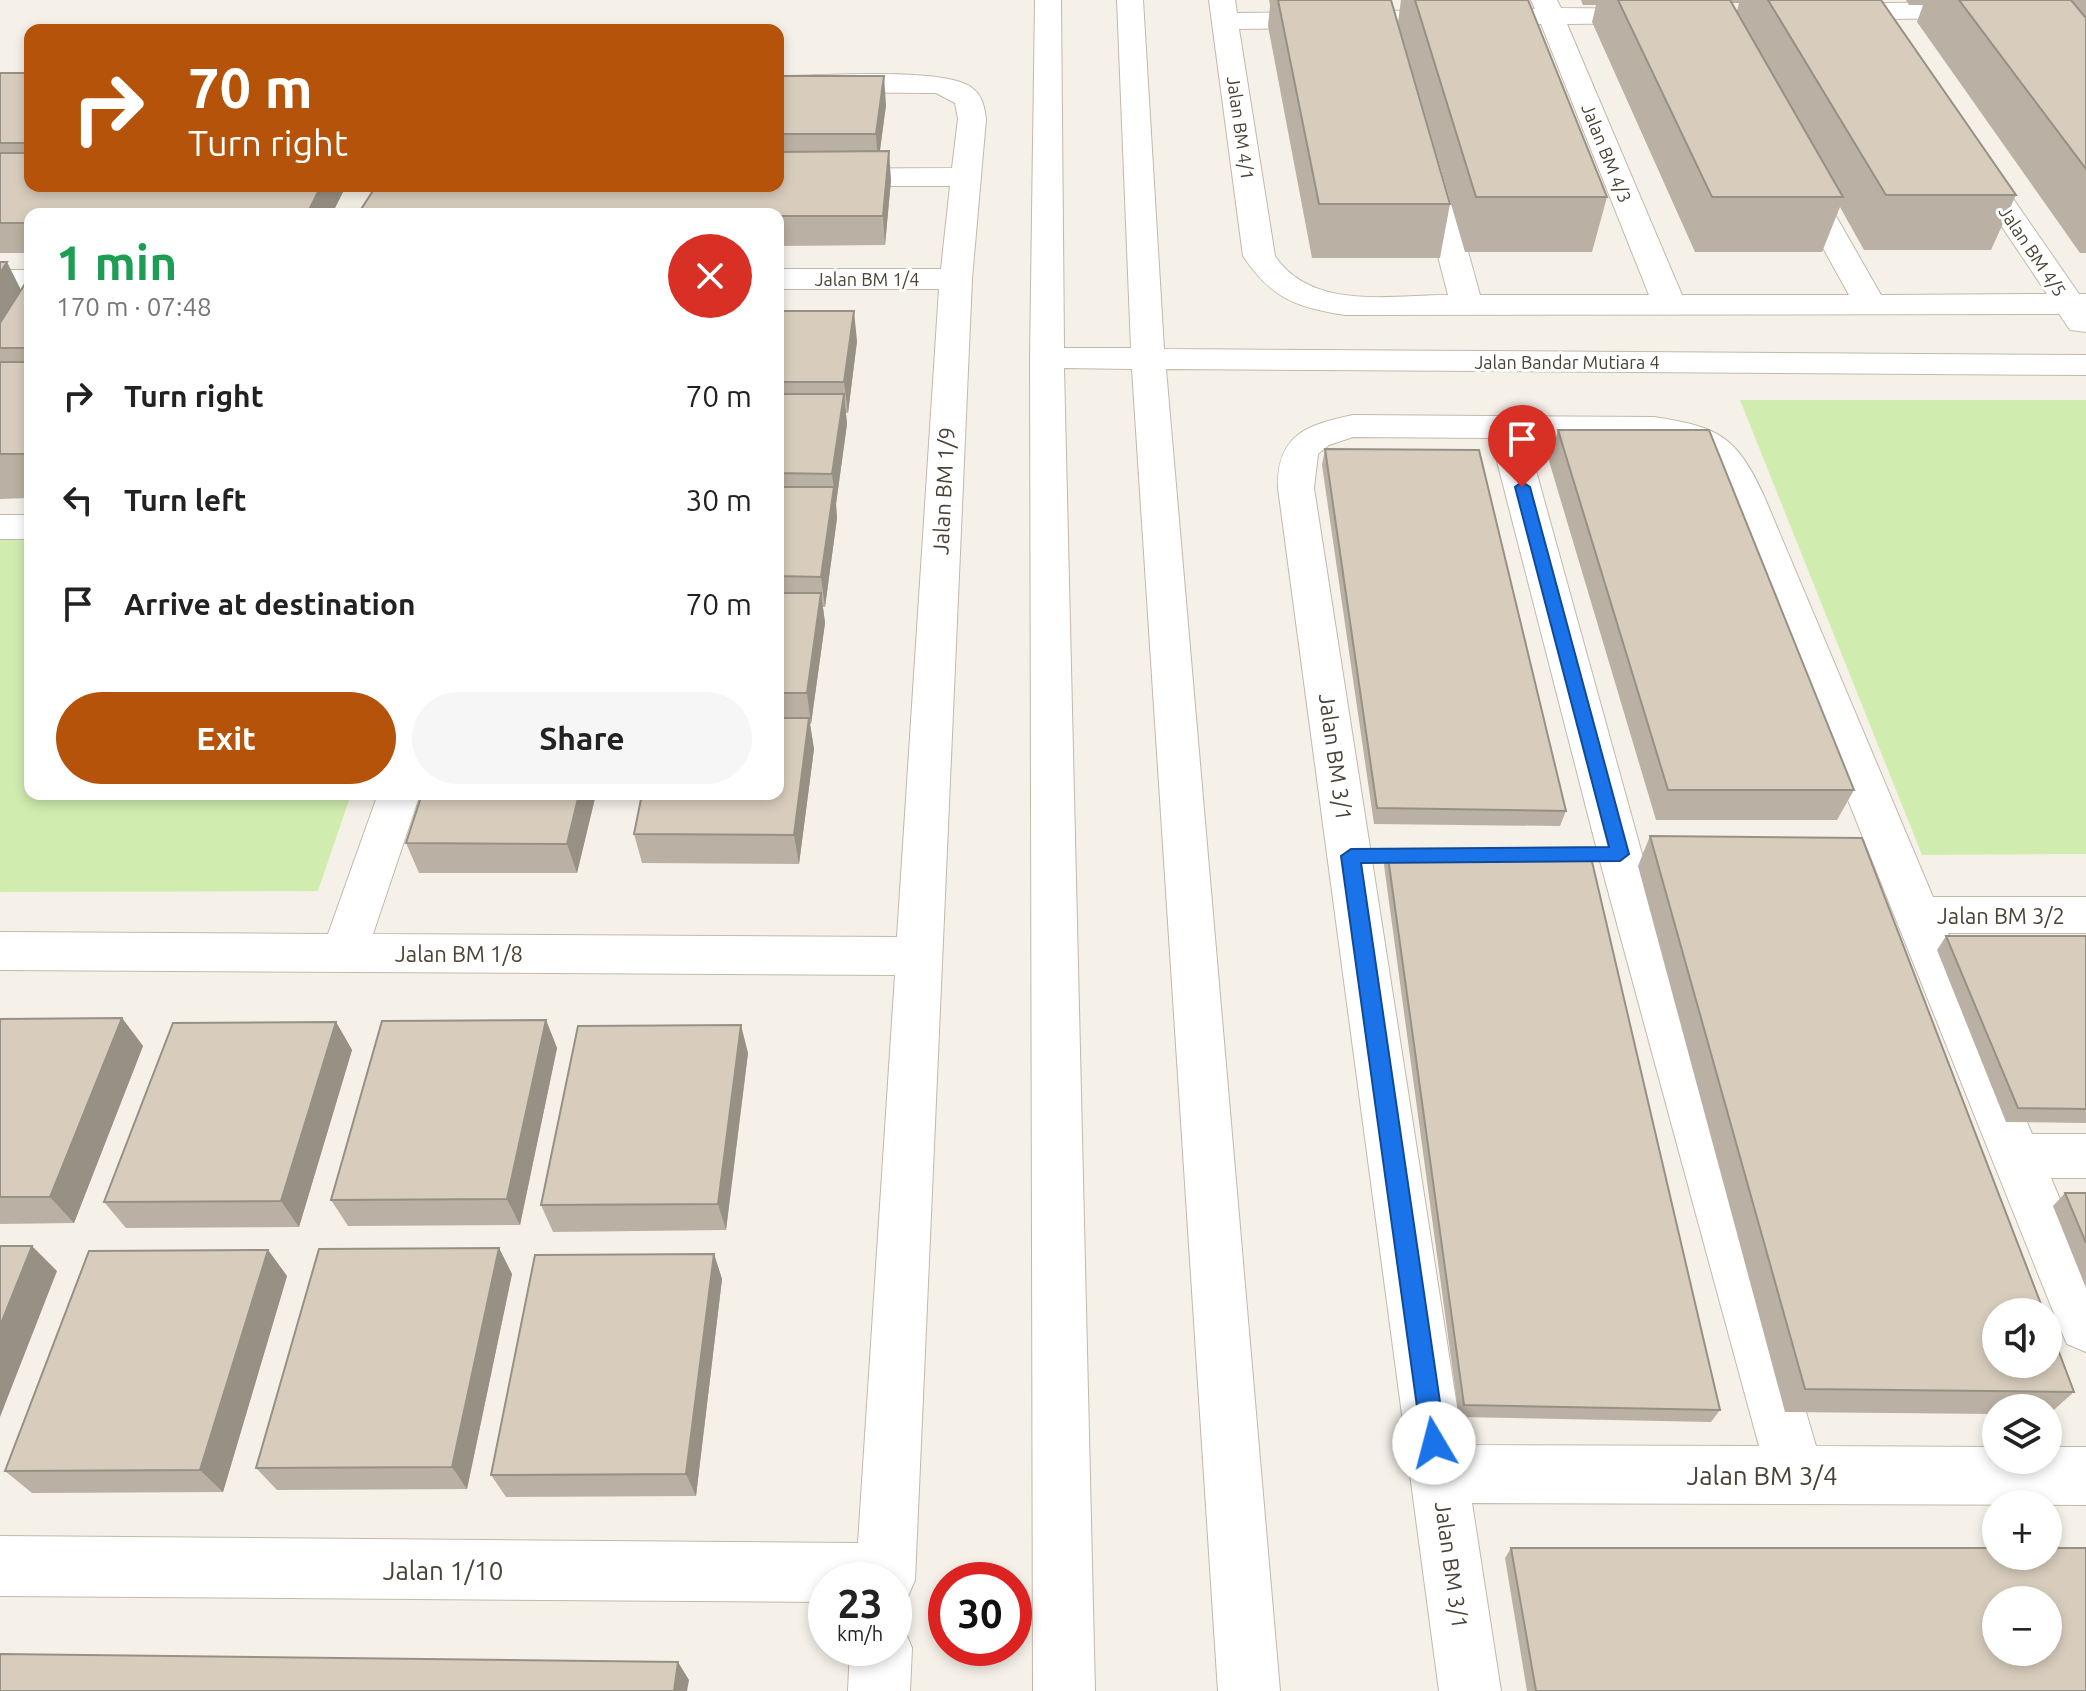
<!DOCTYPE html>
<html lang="en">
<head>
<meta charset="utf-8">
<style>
	body { margin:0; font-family:Ubuntu,sans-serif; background:#f6f6f6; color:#222; height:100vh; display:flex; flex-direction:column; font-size:30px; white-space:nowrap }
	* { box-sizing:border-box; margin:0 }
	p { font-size:26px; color:#767676 }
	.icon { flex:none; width:44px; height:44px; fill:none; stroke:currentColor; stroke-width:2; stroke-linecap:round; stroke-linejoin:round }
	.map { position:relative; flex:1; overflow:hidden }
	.side { position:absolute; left:24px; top:208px; width:760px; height:592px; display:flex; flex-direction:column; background:#fff; border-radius:16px; box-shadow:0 4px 12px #0003 }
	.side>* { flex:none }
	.hud { position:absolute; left:24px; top:24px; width:760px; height:168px; border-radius:16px; box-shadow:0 4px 12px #0003; background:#b45309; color:#fff; overflow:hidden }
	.controls { position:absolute; left:1982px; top:1298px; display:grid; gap:16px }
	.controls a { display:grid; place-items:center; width:80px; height:80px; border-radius:50%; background:#fff; box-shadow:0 4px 12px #0003; font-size:40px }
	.speed { position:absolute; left:808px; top:1562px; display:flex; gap:16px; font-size:40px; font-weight:700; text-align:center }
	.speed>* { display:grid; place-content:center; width:104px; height:104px; border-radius:50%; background:#fff; box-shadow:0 4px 12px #0003; line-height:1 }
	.speed small { font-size:20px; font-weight:400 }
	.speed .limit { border:12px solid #d22; background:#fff; color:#111 }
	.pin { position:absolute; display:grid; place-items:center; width:68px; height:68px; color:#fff; margin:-82px -34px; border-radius:50% 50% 50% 0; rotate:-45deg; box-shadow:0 0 8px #0007 }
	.pin .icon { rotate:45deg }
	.me { position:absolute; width:88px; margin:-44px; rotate:352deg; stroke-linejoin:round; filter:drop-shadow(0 0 6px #0008) }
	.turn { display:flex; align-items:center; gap:28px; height:168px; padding:0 32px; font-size:36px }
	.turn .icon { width:104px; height:104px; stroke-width:2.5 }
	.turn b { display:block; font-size:56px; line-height:68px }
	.round { display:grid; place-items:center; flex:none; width:84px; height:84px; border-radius:42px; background:#f6f6f6 }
	.summary { display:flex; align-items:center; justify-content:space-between; height:136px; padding:0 32px }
	h1 { font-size:48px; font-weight:700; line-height:60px; color:#1e9e55 }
	.action { display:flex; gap:16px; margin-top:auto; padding:16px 32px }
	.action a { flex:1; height:92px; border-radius:48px; background:#b45309; color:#fff; font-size:32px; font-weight:700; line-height:92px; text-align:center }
	.action a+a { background:#f6f6f6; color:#222 }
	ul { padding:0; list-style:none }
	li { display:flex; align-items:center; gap:24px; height:104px; padding:0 32px }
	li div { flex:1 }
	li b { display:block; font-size:30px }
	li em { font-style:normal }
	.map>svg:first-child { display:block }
	.green { fill:#d1ecaf }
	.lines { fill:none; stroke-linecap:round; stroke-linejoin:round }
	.minor-casing { stroke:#c2b9aa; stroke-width:2 }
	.minor { fill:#fff; fill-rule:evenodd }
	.wall { fill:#bab0a3; fill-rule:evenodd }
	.shaded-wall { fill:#979084 }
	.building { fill:#d8cdbd; stroke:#979084; stroke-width:2; fill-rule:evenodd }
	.route { fill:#1a73e8; stroke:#114b97; stroke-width:2 }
	.labels { text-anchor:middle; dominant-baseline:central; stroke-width:6; stroke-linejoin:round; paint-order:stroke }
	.far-street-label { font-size:18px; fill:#4a4236; stroke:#fff }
	.street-label { font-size:22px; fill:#4a4236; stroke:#fff }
	.near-street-label { font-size:26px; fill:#4a4236; stroke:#fff }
</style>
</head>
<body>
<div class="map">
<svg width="2086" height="1691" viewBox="0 0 2086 1691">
	<rect width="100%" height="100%" fill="#f5f1e9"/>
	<!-- green -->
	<path class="green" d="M1740,400H2086V854L1922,855Z
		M0,539H30V794H351L318,891L0,892Z"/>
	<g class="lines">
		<!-- minor casing -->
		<g class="minor-casing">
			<path id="minor" d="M1035,0H1061L1064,348H1131L1117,0H1143L1164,349L2086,355V375L1166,369L1280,1691H1218L1132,369L1064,368L1095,1691H1033L1030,358Z
				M1209,0H1235L1237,13L1535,9L1531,0H1557L1561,8L1661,9L1665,15L1661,21L1652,23L1567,24L1682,295H1849L1786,181L1790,175L1801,172L1812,175L1816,181L1881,295L2047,294L1960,164L1965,158L1975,155L1985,158L2079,294H2086V332L2070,330L2059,314L1345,315C1296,307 1272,299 1243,256ZM1541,24L1649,295H1480L1445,168L1440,162L1430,159L1420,162L1415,168L1448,295C1391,295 1312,311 1275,256L1239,29Z
				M2086,0V16L1828,20L1819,18L1815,12L1819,6L1828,4Z
				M778,76C821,76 930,68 965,84C981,91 984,103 986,119L972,279L915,1580L906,1601L894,1606V1580H826V1602L0,1596V1536L858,1543L895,975L0,970V932L328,934L378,794H420L373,934L897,937L939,289H778V269H941L950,186H774H778V169L952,168L958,119L955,103L936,93L778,92Z
				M0,270H30V290H0Z
				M1353,415L1654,417C1718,427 1736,435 1764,496L1933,897H2086V933H1948L2032,1134H2086V1178H2051L2086,1261V1352L2067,1344L2059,1326L1716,471C1709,460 1701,452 1689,446C1652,430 1569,438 1527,438L1642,854L1816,1446L1996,1447V1460H2048V1447H2086V1505L1472,1503L1501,1691H1439L1278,488C1277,434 1307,425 1353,415ZM1353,437L1491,438L1598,854L1759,1446L1463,1445L1314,488L1318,454L1329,445Z
				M0,515H30V539H0Z
				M894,1623L903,1626L912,1648L910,1691H848L850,1648H894Z"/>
		</g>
		<!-- minor -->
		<use href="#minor" class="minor"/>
	</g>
	<!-- wall -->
	<path class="wall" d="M1269,0H1391L1450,204L1440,258H1312L1268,26L1270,6Z
		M1401,0H1528L1607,197L1592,252H1465L1398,22Z
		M1581,0H1881L2016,195L1991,250H1864L1840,207L1822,252H1695L1592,22L1596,5H1583ZM1732,3H1739L1737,11Z
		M1906,0H2086V253H2080L1917,22L1923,5H1909Z
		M0,73H30V186H346L332,214H30V253H0Z
		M778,76L886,105L880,151L891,180L885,245L778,246Z
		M0,262L21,290L30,276V498L0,499Z
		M778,311L857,341L848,413H846L847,424L836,504L837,518L825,607H823L825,623L811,724H810L814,749L799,864L642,863L634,834L778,794Z
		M1558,430L1854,790L1837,820H1656L1549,461Z
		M1325,449L1566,811L1560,826L1374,824L1322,465Z
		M596,794L577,873H419L406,843Z
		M1650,836L2074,1392L2048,1415V1408H1996V1414L1785,1412L1638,866Z
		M1387,850L1720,1410L1711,1422L1459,1417L1384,865Z
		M1946,936H2086V1123L2006,1122L1937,950Z
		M122,1018L143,1046L74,1223L0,1224V1019Z
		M546,1020L557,1048L520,1225L348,1226L331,1200Z
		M336,1022L352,1050L299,1227L126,1228L104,1202Z
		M748,1053L726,1230L553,1232L541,1205Z
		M2065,1193H2086V1288L2053,1206Z
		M499,1248L512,1274L467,1489L277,1490L256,1468Z
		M268,1250L287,1276L223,1492L32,1493L5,1471Z
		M714,1254L722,1279L696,1496L506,1497L491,1475Z
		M1511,1548L2086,1691H1527L1505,1558Z"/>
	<!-- shaded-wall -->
	<path class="shaded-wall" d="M884,76L886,105L878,164L876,134Z
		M889,151L891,180L885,245L883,216Z
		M321,186H346L332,214H307Z
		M7,262L29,306L0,348V273Z
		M854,311L857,341L848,413L844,382Z
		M844,394L847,424L836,504L837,518L825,607L821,577L834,488L832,474Z
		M821,593L825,623L811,724L807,693Z
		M809,718L814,749L799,864L794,835Z
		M579,794H596L577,873L567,844Z
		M122,1018L143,1046L74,1223L50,1197Z
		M546,1020L557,1048L520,1225L507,1199Z
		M336,1022L352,1050L299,1227L281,1201Z
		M741,1025L748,1053L726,1230L718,1204Z
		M32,1246L57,1271L0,1417V1326Z
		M499,1248L512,1274L467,1489L452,1467Z
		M268,1250L287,1276L223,1492L200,1470Z
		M714,1254L722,1279L696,1496L686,1474Z
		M678,1662L689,1680L687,1691H674Z"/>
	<!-- building -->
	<path class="building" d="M1278,0H1391L1450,204H1319Z
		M1415,0H1528L1607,197H1476Z
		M1618,0H1730L1843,197H1712Z
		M1768,0H1881L2016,195H1886Z
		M1959,0H2071L2086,18V169Z
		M0,73H30V143H0Z
		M778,76H884L876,134H778Z
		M889,151L883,216H778V214H358L376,186H778V152Z
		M0,153H30V186H321L307,214H30V223H0Z
		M0,262H7L0,273Z
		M30,276V348H0V323Z
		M778,311H854L844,382H778Z
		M0,362H30V454H0Z
		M778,394H844L832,474L778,473Z
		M1558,430H1709L1854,790H1668Z
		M1325,449L1479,450L1566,811L1377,808Z
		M778,487H834L821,577L778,576Z
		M778,593H821L807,693H778Z
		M778,718H809L794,835L634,834L642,794H778Z
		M422,794H579L567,844L406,843Z
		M1650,836L1862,838L2044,1312H1996V1364H2048V1323L2074,1392L1805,1389Z
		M1387,850L1590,853L1720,1410L1464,1405Z
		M1946,936H2086V1109L2018,1108Z
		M122,1018L50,1197H0V1019Z
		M546,1020L507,1199L331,1200L382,1021Z
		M336,1022L281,1201L104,1202L173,1023Z
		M741,1025L718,1204L541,1205L578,1026Z
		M2065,1193H2086V1243Z
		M0,1246H32L0,1326Z
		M499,1248L452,1467L256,1468L319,1249Z
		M268,1250L200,1470L5,1471L89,1251Z
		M714,1254L686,1474L491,1475L535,1255Z
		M1511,1548H1996V1556H2048V1548H2086V1691H1536ZM1996,1600H2048V1652H1996Z
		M0,1654L678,1662L674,1691H0Z"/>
	<!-- route -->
	<path class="route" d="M1522,482L1530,487L1629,854L1620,861L1361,863L1446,1443L1442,1451L1434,1454L1426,1451L1422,1443L1341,856L1351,849L1609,847L1515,487Z"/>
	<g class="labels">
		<!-- far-street labels -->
		<g class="far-street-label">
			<text transform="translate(1241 128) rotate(82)">Jalan BM 4/1</text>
			<text transform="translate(1607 153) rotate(68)">Jalan BM 4/3</text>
			<text transform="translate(2033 251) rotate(56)">Jalan BM 4/5</text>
			<text x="867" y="279">Jalan BM 1/4</text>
			<text x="1567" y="362">Jalan Bandar Mutiara 4</text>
		</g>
		<!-- street labels -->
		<g class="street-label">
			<text transform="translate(943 491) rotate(-87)">Jalan BM 1/9</text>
			<text transform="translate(1336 757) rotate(82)">Jalan BM 3/1</text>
			<text x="2001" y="915">Jalan BM 3/2</text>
			<text x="459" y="953">Jalan BM 1/8</text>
			<text transform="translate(1452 1565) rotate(82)">Jalan BM 3/1</text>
		</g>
		<!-- near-street labels -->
		<g class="near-street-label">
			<text x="1762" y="1475">Jalan BM 3/4</text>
			<text x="443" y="1570">Jalan 1/10</text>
		</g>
	</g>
</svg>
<div class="controls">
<a><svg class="icon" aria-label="sound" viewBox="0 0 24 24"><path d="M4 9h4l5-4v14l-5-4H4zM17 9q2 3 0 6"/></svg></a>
<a><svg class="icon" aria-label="layers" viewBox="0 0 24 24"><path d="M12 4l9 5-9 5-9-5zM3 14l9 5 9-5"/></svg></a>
<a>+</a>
<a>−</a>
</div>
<div class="speed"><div>23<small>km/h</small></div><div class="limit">30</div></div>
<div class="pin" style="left:1522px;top:487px;background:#d93025"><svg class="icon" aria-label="arrive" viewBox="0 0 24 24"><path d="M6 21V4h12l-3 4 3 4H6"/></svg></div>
<svg class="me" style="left:1434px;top:1443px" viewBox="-20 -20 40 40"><circle r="19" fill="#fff"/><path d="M0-13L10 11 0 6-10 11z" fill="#1a73e8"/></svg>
<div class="hud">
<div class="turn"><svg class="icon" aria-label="right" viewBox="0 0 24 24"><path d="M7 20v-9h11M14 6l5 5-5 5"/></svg><div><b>70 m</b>Turn right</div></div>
</div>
<section class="side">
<div class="summary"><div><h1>1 min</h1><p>170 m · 07:48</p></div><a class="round" style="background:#d93025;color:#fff"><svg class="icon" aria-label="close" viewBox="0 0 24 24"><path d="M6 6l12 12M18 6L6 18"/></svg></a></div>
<ul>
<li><svg class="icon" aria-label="right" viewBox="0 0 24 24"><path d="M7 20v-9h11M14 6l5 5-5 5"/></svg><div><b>Turn right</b></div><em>70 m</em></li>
<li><svg class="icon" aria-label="left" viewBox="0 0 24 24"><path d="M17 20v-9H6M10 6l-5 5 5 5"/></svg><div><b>Turn left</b></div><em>30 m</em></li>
<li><svg class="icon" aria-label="arrive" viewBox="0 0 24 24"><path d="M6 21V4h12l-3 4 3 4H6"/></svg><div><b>Arrive at destination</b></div><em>70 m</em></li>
</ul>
<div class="action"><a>Exit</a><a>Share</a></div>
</section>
</div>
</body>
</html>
